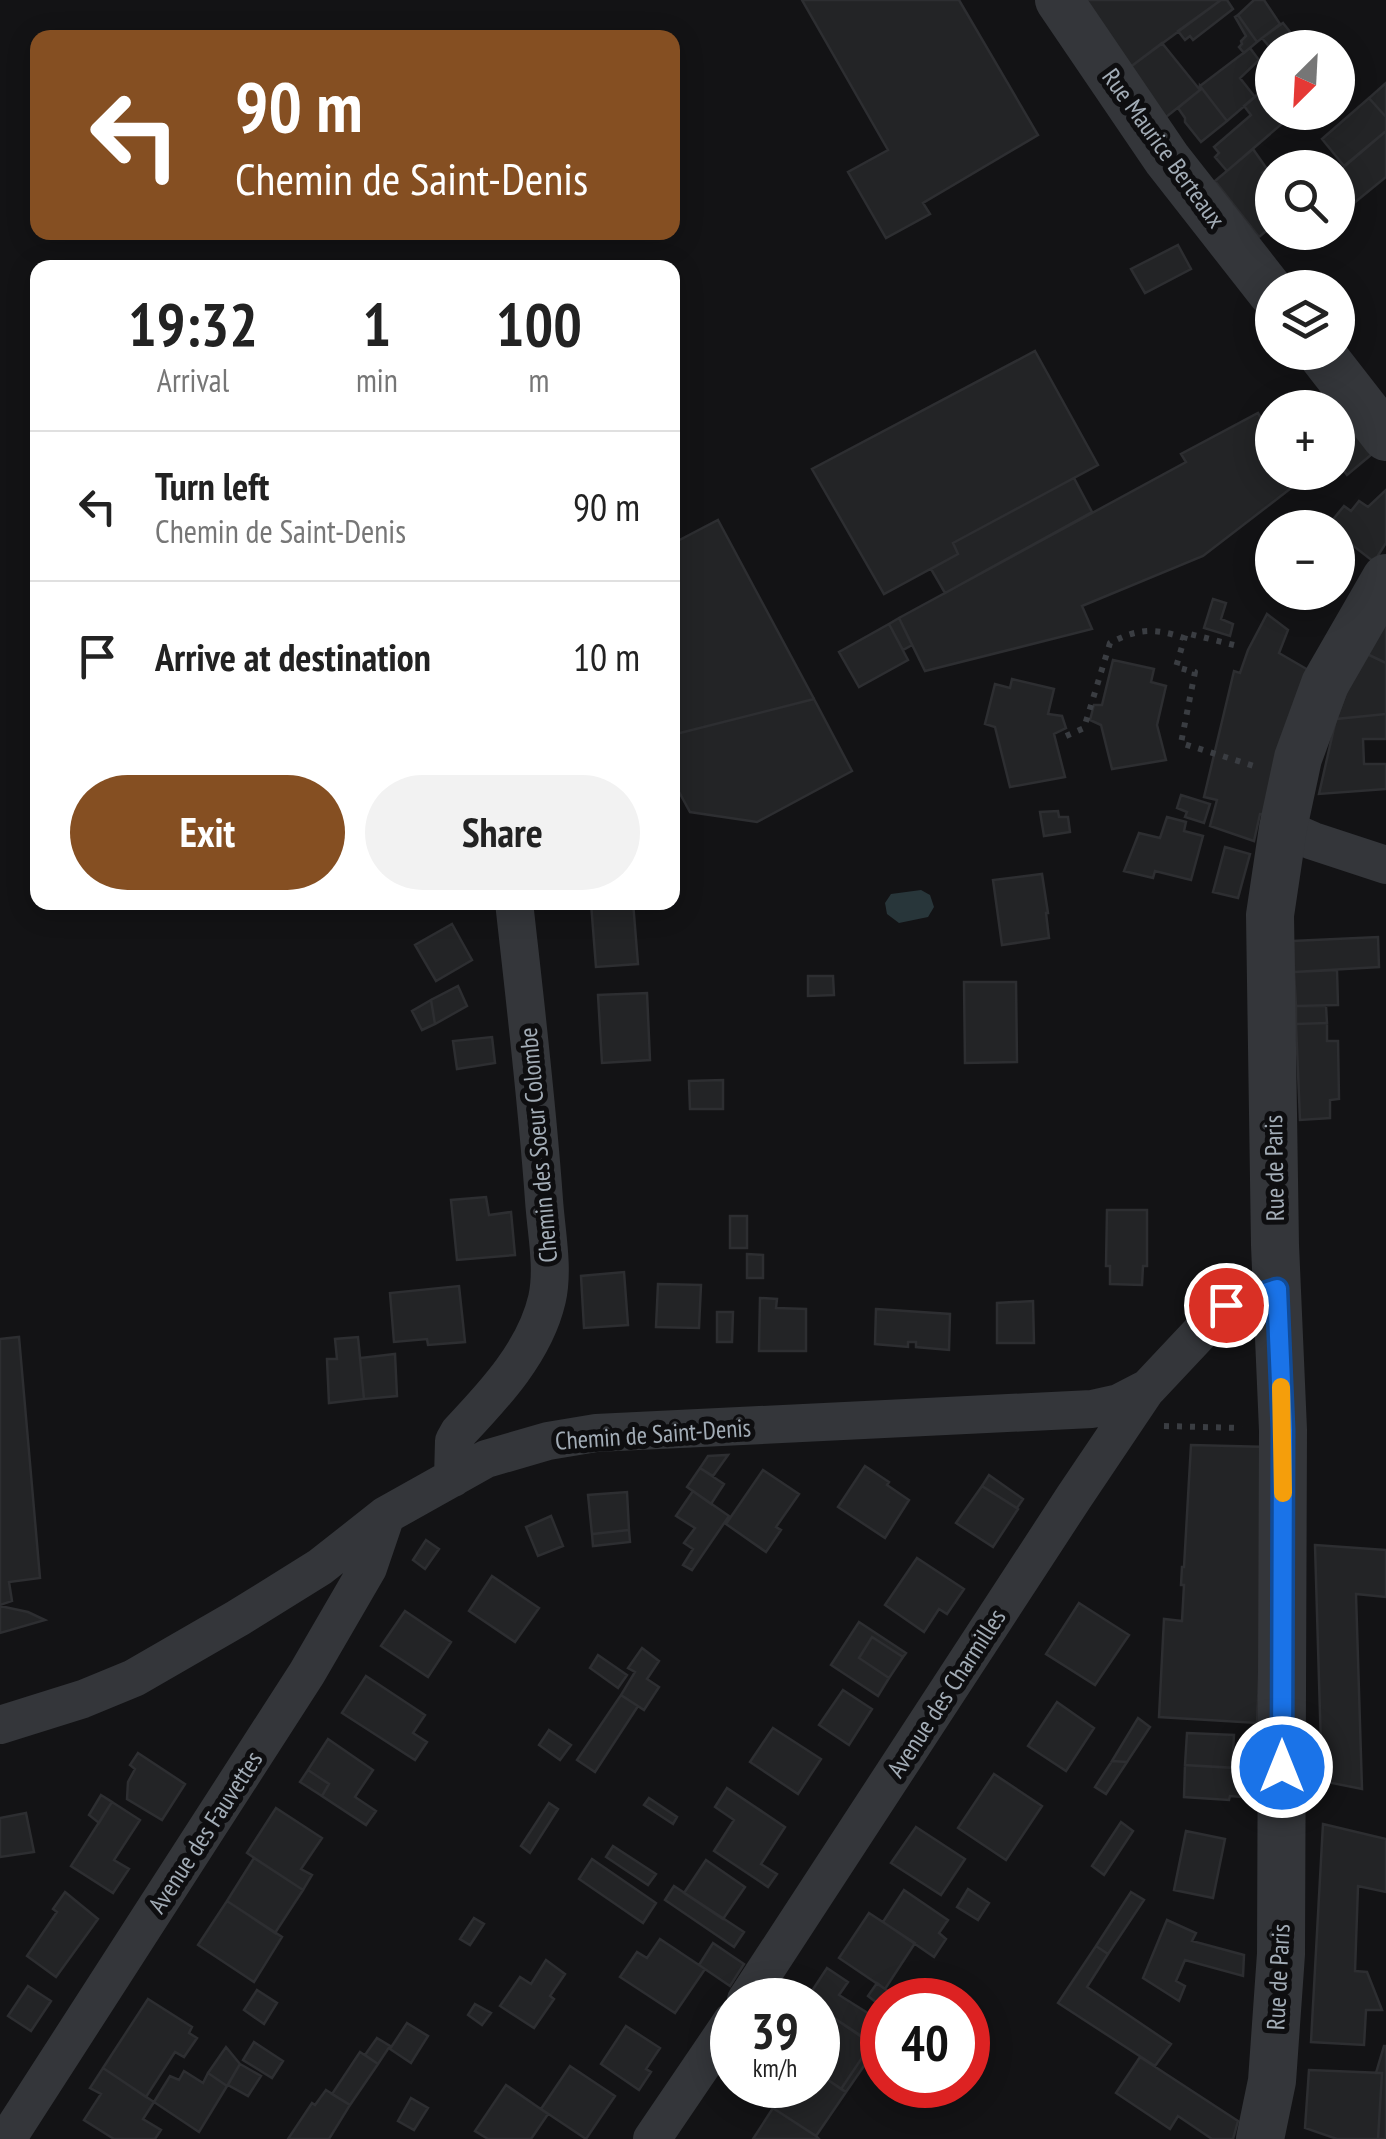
<!DOCTYPE html>
<html lang="en">
<head>
<meta charset="utf-8">
<style>
	body { margin:0; font-family:"PT Sans Narrow",sans-serif; background:#f2f2f2; color:#222; height:100vh; display:flex; flex-direction:column; font-size:38px; white-space:nowrap }
	* { box-sizing:border-box; margin:0 }
	p { font-size:32px; color:#767676 }
	.icon { flex:none; width:55px; height:55px; fill:none; stroke:currentColor; stroke-width:2; stroke-linecap:round; stroke-linejoin:round }
	.map { position:relative; flex:1; overflow:hidden }
	.sheet { position:absolute; left:30px; top:260px; width:650px; height:650px; display:flex; flex-direction:column; background:#fff; border-radius:20px; box-shadow:0 5px 25px #0003 }
	.sheet>* { flex:none }
	.banner { position:absolute; left:30px; top:30px; width:650px; height:210px; border-radius:20px; box-shadow:0 5px 25px #0003; background:#854f22; color:#fff; overflow:hidden }
	.needle { width:65px; rotate:204deg }
	.controls { position:absolute; left:1255px; top:30px; display:grid; gap:20px }
	.controls a { display:grid; place-items:center; width:100px; height:100px; border-radius:50%; background:#fff; box-shadow:0 5px 25px #0003; font-size:50px }
	.speed { position:absolute; left:710px; top:1978px; display:flex; gap:20px; font-size:50px; font-weight:700; text-align:center }
	.speed>* { display:grid; place-content:center; width:130px; height:130px; border-radius:50%; background:#fff; box-shadow:0 5px 25px #0003; line-height:1 }
	.speed small { font-size:25px; font-weight:400 }
	.speed .limit { border:15px solid #d22; background:#fff; color:#111 }
	.pin { position:absolute; display:grid; place-items:center; width:85px; height:85px; color:#fff; margin:-42px; border:5px solid #fff; border-radius:50%; box-shadow:0 2px 10px #0007 }
	.me { position:absolute; width:110px; margin:-55px; rotate:0deg; stroke-linejoin:round; filter:drop-shadow(0 0 8px #0008) }
	.turn { display:flex; align-items:center; gap:35px; height:210px; padding:0 40px; font-size:45px }
	.turn .icon { width:130px; height:130px; stroke-width:2.5 }
	.turn b { display:block; font-size:70px; line-height:85px }
	.eta { display:flex; justify-content:space-evenly; align-items:center; height:170px; text-align:center }
	.eta b { font-size:60px; font-weight:700; line-height:70px }
	.primary-button { display:flex; gap:20px; margin-top:auto; padding:20px 40px }
	.primary-button a { flex:1; height:115px; border-radius:60px; background:#854f22; color:#fff; font-size:40px; font-weight:700; line-height:115px; text-align:center }
	.primary-button a+a { background:#f2f2f2; color:#222 }
	ul { padding:0; list-style:none }
	li { display:flex; align-items:center; gap:30px; height:150px; padding:0 40px; border-top:2px solid #e0e0e0 }
	li div { flex:1 }
	li b { display:block; font-size:38px }
	li em { font-style:normal }
	.map>svg:first-child { display:block }
	.water { fill:#28363a }
	.building { fill:#232426; stroke:#2d2e31; stroke-width:2.5 }
	.lines { fill:none; stroke-linecap:round; stroke-linejoin:round }
	.path { stroke:#3a3d42; stroke-width:6; stroke-dasharray:5 8; stroke-linecap:butt }
	.minor { stroke:#34363a; stroke-width:38 }
	.tertiary { stroke:#34363a; stroke-width:48 }
	.route-casing { stroke:#114b97; stroke-width:25 }
	.route { stroke:#1a73e8; stroke-width:18 }
	.slow { stroke:#f59e0b; stroke-width:18 }
	.labels { text-anchor:middle; dominant-baseline:central; stroke-width:10; stroke-linejoin:round; paint-order:stroke }
	.street-label { font-size:25px; fill:#a3adb7; stroke:#0e0e10 }
</style>
</head>
<body>
<div class="map">
<svg width="1386" height="2139" viewBox="0 0 1386 2139">
	<rect width="100%" height="100%" fill="#131315"/>
	<!-- water -->
	<path class="water" d="M921,890L930,895L934,907L928,917L899,923L887,914L885,903L891,894Z"/>
	<!-- building -->
	<path class="building" d="M802,0H959L1038,135L923,203L930,214L886,238L848,172L888,150Z
		M1080,0H1221L1129,68Z
		M1221,0H1227L1233,9L1193,40L1190,36L1185,40L1178,31Z
		M1254,0H1264L1280,24L1257,42L1238,15Z
		M1238,15L1257,42L1244,53L1239,47L1242,44L1241,41L1246,36L1235,17Z
		M1283,23L1295,38L1283,48H1272V50L1262,38Z
		M1162,43L1200,90L1166,117L1129,68Z
		M1250,48L1259,60L1240,78L1255,97L1227,121L1200,86Z
		M1272,82V112H1290L1292,115L1227,171L1215,157L1219,153L1214,147L1251,115L1244,106Z
		M1386,83V117L1369,98Z
		M1200,86L1227,121L1201,142L1185,122V118L1178,108L1200,90Z
		M1369,98L1386,117V131L1344,166L1322,139Z
		M1386,131V177L1338,216V172Z
		M1253,149L1267,169L1262,173L1272,187V226L1259,237L1215,181Z
		M1178,245L1191,269L1145,293L1131,269Z
		M1035,351L1098,465L953,543L958,554L884,594L812,469Z
		M1258,413L1272,437V472H1294L1299,482L1203,556L1082,606L1092,629L925,671L899,618L1186,462L1181,454Z
		M1363,431L1378,449L1347,475L1338,463V452Z
		M1074,478L1092,512L945,593L931,569L958,554L953,543Z
		M1386,490V543L1374,562L1351,544L1346,551L1338,544V528H1326L1344,506L1351,511L1359,501L1368,507Z
		M718,520L814,699L672,735V544Z
		M1213,599L1226,603L1221,619L1233,624L1230,636L1204,628Z
		M1267,614L1288,630L1279,653L1310,671L1269,815L1260,814L1254,841L1210,826L1217,800L1204,797L1234,671L1240,673L1248,650Z
		M899,618L912,645L903,650L889,624Z
		M1386,620V663L1367,654Z
		M889,624L908,660L859,687L839,652Z
		M1367,654L1386,663V714L1336,719L1348,688Z
		M1113,660L1154,669L1151,682L1166,686L1157,725L1166,760L1112,769L1101,725L1090,720L1094,705H1102Z
		M1012,679L1054,689L1048,714L1062,716L1066,728L1054,734L1065,777L1010,787L995,727L985,724L995,684L1010,688Z
		M814,699L852,771L757,822L690,812L672,779V735Z
		M1386,714V739H1363L1364,764H1386V789L1319,794L1336,719Z
		M1181,795L1210,804L1204,823L1185,817L1187,812L1177,808Z
		M1058,811L1059,817H1068L1070,832L1044,836L1040,812Z
		M1167,817L1186,822L1184,831L1203,836L1191,880L1155,871L1153,878L1124,871L1139,833L1160,838Z
		M1225,847L1250,854L1238,898L1213,892Z
		M1042,874L1048,913H1046L1049,938L1002,945L993,880Z
		M633,902L638,964L596,967L591,903Z
		M452,924L472,960L436,981L415,945Z
		M1378,937L1379,967L1294,972L1293,941Z
		M1337,970L1338,1005L1296,1006L1294,972Z
		M808,976H833L834,995L808,996Z
		M964,982H1016L1017,1062L965,1063Z
		M458,986L467,1006L435,1024L431,1000Z
		M647,993L650,1060L602,1063L598,995Z
		M431,1000L435,1024L422,1030L412,1011Z
		M1296,1006H1326L1327,1023L1296,1024Z
		M1327,1023V1041H1338L1339,1099L1330,1100V1118L1300,1120L1296,1024Z
		M492,1037L495,1063L457,1069L453,1041Z
		M723,1080V1109H690L689,1081Z
		M486,1197L489,1215L511,1212L515,1255L457,1260L451,1200Z
		M1107,1210H1147V1266H1143L1142,1285L1110,1284V1266H1106Z
		M730,1216H747V1248H730Z
		M747,1254L763,1255V1278H747Z
		M624,1272L628,1325L584,1328L581,1276Z
		M658,1284L701,1285L699,1328L656,1327Z
		M459,1286L465,1342L428,1345L427,1339L394,1342L390,1293Z
		M760,1298L777,1299L776,1308L806,1309V1351H759Z
		M1033,1301L1034,1343H997V1303Z
		M876,1309L950,1314L949,1350L916,1347V1342H908V1347L875,1344Z
		M717,1312H733L732,1342H717Z
		M19,1337L40,1578L9,1582L12,1601L0,1605V1339Z
		M358,1337L364,1399L329,1403L327,1359H337L335,1339Z
		M395,1354L397,1396L364,1399L360,1358Z
		M1191,1445L1269,1447L1257,1723L1159,1717L1164,1619L1182,1621L1184,1585H1181L1182,1567H1184Z
		M728,1455L713,1476L700,1468L708,1456Z
		M865,1466L889,1482L887,1485L909,1500L885,1538L838,1507Z
		M700,1468L724,1484L711,1504L687,1487Z
		M763,1470L799,1494L776,1527L781,1530L766,1552L726,1524Z
		M989,1475L1023,1499L1017,1508L982,1486Z
		M982,1486L1018,1509L993,1547L956,1523Z
		M693,1491L729,1516L692,1570L683,1565L693,1549L684,1543L695,1528L676,1516Z
		M627,1492L629,1530L592,1534L588,1495Z
		M551,1516L563,1546L538,1556L526,1527Z
		M629,1530L630,1542L593,1546L592,1534Z
		M426,1540L439,1549L425,1569L413,1560Z
		M1315,1545L1386,1550V1597L1356,1594L1362,1789L1322,1781Z
		M917,1558L964,1589L947,1614L939,1609L924,1632L885,1605Z
		M492,1576L539,1608L515,1642L469,1611Z
		M1079,1603L1129,1635L1095,1685L1046,1654Z
		M0,1606L28,1612L45,1620L0,1633Z
		M405,1611L451,1642L428,1677L381,1646Z
		M859,1622L906,1653L903,1657L872,1637L859,1658L889,1678L878,1696L831,1665Z
		M872,1637L903,1657L889,1678L859,1658Z
		M642,1648L659,1661L647,1679L659,1687L644,1710L621,1695L635,1672L628,1668Z
		M598,1655L627,1675L618,1688L590,1668Z
		M366,1676L425,1715L413,1733L427,1742L415,1760L342,1713Z
		M843,1690L872,1709L849,1745L819,1725Z
		M621,1695L638,1706L595,1772L577,1760Z
		M1057,1702L1094,1728L1066,1771L1028,1746Z
		M1138,1718L1150,1727L1127,1762L1112,1761Z
		M773,1728L821,1759L798,1794L750,1762Z
		M549,1730L571,1745L560,1760L539,1745Z
		M1187,1733L1234,1735L1232,1768L1185,1765Z
		M328,1739L373,1770L355,1797L376,1811L366,1825L322,1796L329,1784L308,1770Z
		M138,1753L185,1784L162,1820L127,1799L128,1782L135,1769L130,1765Z
		M1112,1761L1127,1762L1106,1794L1095,1787Z
		M1185,1765L1255,1769L1253,1798L1230,1796L1229,1800L1184,1797Z
		M308,1770L329,1784L322,1796L300,1782Z
		M994,1774L1042,1806L1006,1860L958,1828Z
		M727,1788L785,1827L761,1864L777,1874L768,1887L714,1851L734,1820L715,1807Z
		M101,1795L112,1802L99,1823L89,1815Z
		M649,1798L677,1817L673,1824L644,1805Z
		M112,1802L140,1820L114,1860L129,1869L113,1893L71,1866Z
		M549,1803L558,1809L530,1853L521,1846Z
		M276,1808L322,1838L301,1869L312,1875L303,1890L247,1853Z
		M26,1813L34,1852L0,1857V1818Z
		M1121,1822L1133,1831L1104,1875L1092,1866Z
		M1323,1824L1386,1839V1892L1358,1886L1355,1971L1367,1972L1382,2010H1366L1364,2045L1311,2042Z
		M916,1827L965,1859L941,1895L891,1863Z
		M1186,1831L1225,1839L1213,1898L1174,1890Z
		M613,1846L656,1874L648,1885L606,1857Z
		M254,1858L303,1890L275,1933L227,1901Z
		M592,1859L656,1903L643,1923L579,1879Z
		M706,1860L745,1887L723,1919L684,1893Z
		M674,1886L744,1932L734,1947L665,1900Z
		M968,1889L989,1903L978,1920L957,1907Z
		M904,1890L948,1920L939,1933L946,1939L934,1957L883,1922Z
		M65,1892L98,1919L56,1977L27,1956L57,1912L53,1909Z
		M1131,1892L1144,1900L1108,1954L1096,1946Z
		M227,1901L282,1937L254,1982L198,1945Z
		M869,1913L915,1943L885,1989L839,1958Z
		M474,1918L484,1924L470,1945L460,1939Z
		M1167,1920L1196,1933L1192,1941L1244,1955L1243,1976L1185,1960L1176,1981L1185,1986L1179,2001L1143,1978Z
		M660,1939L705,1969L675,2013L620,1977L637,1952L647,1958Z
		M713,1943L744,1964L730,1986L699,1965Z
		M1096,1946L1108,1954L1087,1987L1171,2044L1155,2066L1058,2003Z
		M546,1960L565,1974L550,1996L554,1999L534,2028L500,2006L520,1977L531,1984Z
		M827,1968L848,1982L839,1995L882,2022V2051L818,2007V2000H806Z
		M877,1983L885,1989L901,2000H882V2007L868,1996Z
		M28,1986L51,2001L31,2031L8,2016Z
		M257,1990L277,2003L264,2024L244,2010Z
		M148,1999L192,2027L189,2033L197,2038L184,2057L175,2052L146,2097L103,2068Z
		M475,2004L491,2013L482,2025L468,2015Z
		M819,2008L872,2043L841,2089L818,2073Z
		M407,2023L428,2036L411,2063L390,2049Z
		M626,2026L660,2048L646,2069L651,2072L639,2090L601,2064Z
		M377,2038L390,2046L378,2064L365,2055Z
		M254,2042L283,2061L272,2078L243,2060Z
		M872,2043L877,2047L846,2092L841,2089Z
		M1384,2046H1386V2139H1378L1382,2073H1376Z
		M226,2047L240,2064L227,2086L208,2073Z
		M360,2052L378,2064L350,2105L332,2094Z
		M1140,2057L1238,2121L1233,2139H1212L1178,2116L1170,2129L1116,2093Z
		M240,2064L261,2076L248,2096L228,2085Z
		M570,2066L615,2096L586,2139L541,2109Z
		M103,2068L154,2102L143,2119L161,2130L155,2139H114L84,2120L101,2094L90,2088Z
		M1309,2070L1382,2073L1378,2139H1337L1305,2128Z
		M184,2071L203,2083L208,2073L227,2086L199,2132L154,2102L170,2076L179,2080Z
		M818,2073L846,2092L816,2136L768,2105L781,2085H818Z
		M506,2085L548,2114L531,2139H488L475,2131Z
		M326,2090L350,2105L329,2139H288L312,2103L315,2105Z
		M411,2098L428,2108L414,2130L398,2121Z
		M773,2108L816,2136L819,2139H753Z"/>
	<g class="lines">
		<!-- path -->
		<path class="path" d="M1234,645L1186,633L1176,667L1195,672L1181,743L1254,766
			M1066,736L1084,728L1110,643C1138,628 1155,628 1184,638
			M1164,1426L1242,1428"/>
		<!-- minor -->
		<path class="minor" d="M1283,828L1313,841L1386,865
			M453,1478L454,1441L459,1432C495,1394 535,1351 547,1299C554,1268 546,1231 544,1200C537,1101 525,1001 514,902
			M0,1725L83,1699L134,1678L238,1618L320,1567L386,1515L486,1459L548,1441L596,1433L1092,1409L1119,1403L1148,1388L1226,1305L1277,1289
			M746,2000L1074,1497L1146,1390
			M7,2139L307,1673L368,1568L386,1515
			M652,2139L732,2021"/>
		<!-- tertiary -->
		<path class="tertiary" d="M1059,0L1167,159L1272,293
			M1320,352L1386,437
			M1260,2139L1272,2081L1281,1954L1283,1430L1275,1245L1270,915L1283,828L1298,758L1325,684L1386,578"/>
	</g>
	<g class="lines">
		<!-- route casing -->
		<g class="route-casing">
			<path id="route" d="M1226,1305L1277,1289L1283,1430L1282,1767"/>
		</g>
		<!-- route -->
		<use href="#route" class="route"/>
		<!-- slow -->
		<path class="slow" d="M1281,1387L1283,1493"/>
	</g>
	<g class="labels">
		<!-- street labels -->
		<g class="street-label">
			<text transform="translate(1164 148) rotate(54)">Rue Maurice Berteaux</text>
			<text transform="translate(538 1145) rotate(-95)">Chemin des Soeur Colombe</text>
			<text transform="translate(1274 1168) rotate(-91)">Rue de Paris</text>
			<text transform="translate(653 1434) rotate(-4)">Chemin de Saint-Denis</text>
			<text transform="translate(946 1693) rotate(-57)">Avenue des Charmilles</text>
			<text transform="translate(205 1832) rotate(-57)">Avenue des Fauvettes</text>
			<text transform="translate(1278 1977) rotate(-87)">Rue de Paris</text>
		</g>
	</g>
</svg>
<div class="controls">
<a><svg class="needle" viewBox="-14 -14 28 28"><path d="M0-13l5 13h-10z" fill="#e53935"/><path d="M0 13l5-13h-10z" fill="#767676"/></svg></a>
<a><svg class="icon" aria-label="search" viewBox="0 0 24 24"><circle cx="10" cy="10" r="6"/><path d="M15 15l6 6"/></svg></a>
<a><svg class="icon" aria-label="layers" viewBox="0 0 24 24"><path d="M12 4l9 5-9 5-9-5zM3 14l9 5 9-5"/></svg></a>
<a>+</a>
<a>−</a>
</div>
<div class="speed"><div>39<small>km/h</small></div><div class="limit">40</div></div>
<div class="pin" style="left:1226px;top:1305px;background:#d93025"><svg class="icon" aria-label="arrive" viewBox="0 0 24 24"><path d="M6 21V4h12l-3 4 3 4H6"/></svg></div>
<svg class="me" style="left:1282px;top:1767px" viewBox="-20 -20 40 40"><circle r="17" fill="#1a73e8" stroke="#fff" stroke-width="3"/><path d="M0-11L8 9 0 5-8 9z" fill="#fff"/></svg>
<div class="banner">
<div class="turn"><svg class="icon" aria-label="left" viewBox="0 0 24 24"><path d="M17 20v-9H6M10 6l-5 5 5 5"/></svg><div><b>90 m</b>Chemin de Saint-Denis</div></div>
</div>
<section class="sheet">
<div class="eta">
<div><b>19:32</b><p>Arrival</p></div>
<div><b>1</b><p>min</p></div>
<div><b>100</b><p>m</p></div>
</div>
<ul>
<li><svg class="icon" aria-label="left" viewBox="0 0 24 24"><path d="M17 20v-9H6M10 6l-5 5 5 5"/></svg><div><b>Turn left</b><p>Chemin de Saint-Denis</p></div><em>90 m</em></li>
<li><svg class="icon" aria-label="arrive" viewBox="0 0 24 24"><path d="M6 21V4h12l-3 4 3 4H6"/></svg><div><b>Arrive at destination</b></div><em>10 m</em></li>
</ul>
<div class="primary-button"><a>Exit</a><a>Share</a></div>
</section>
</div>
</body>
</html>
